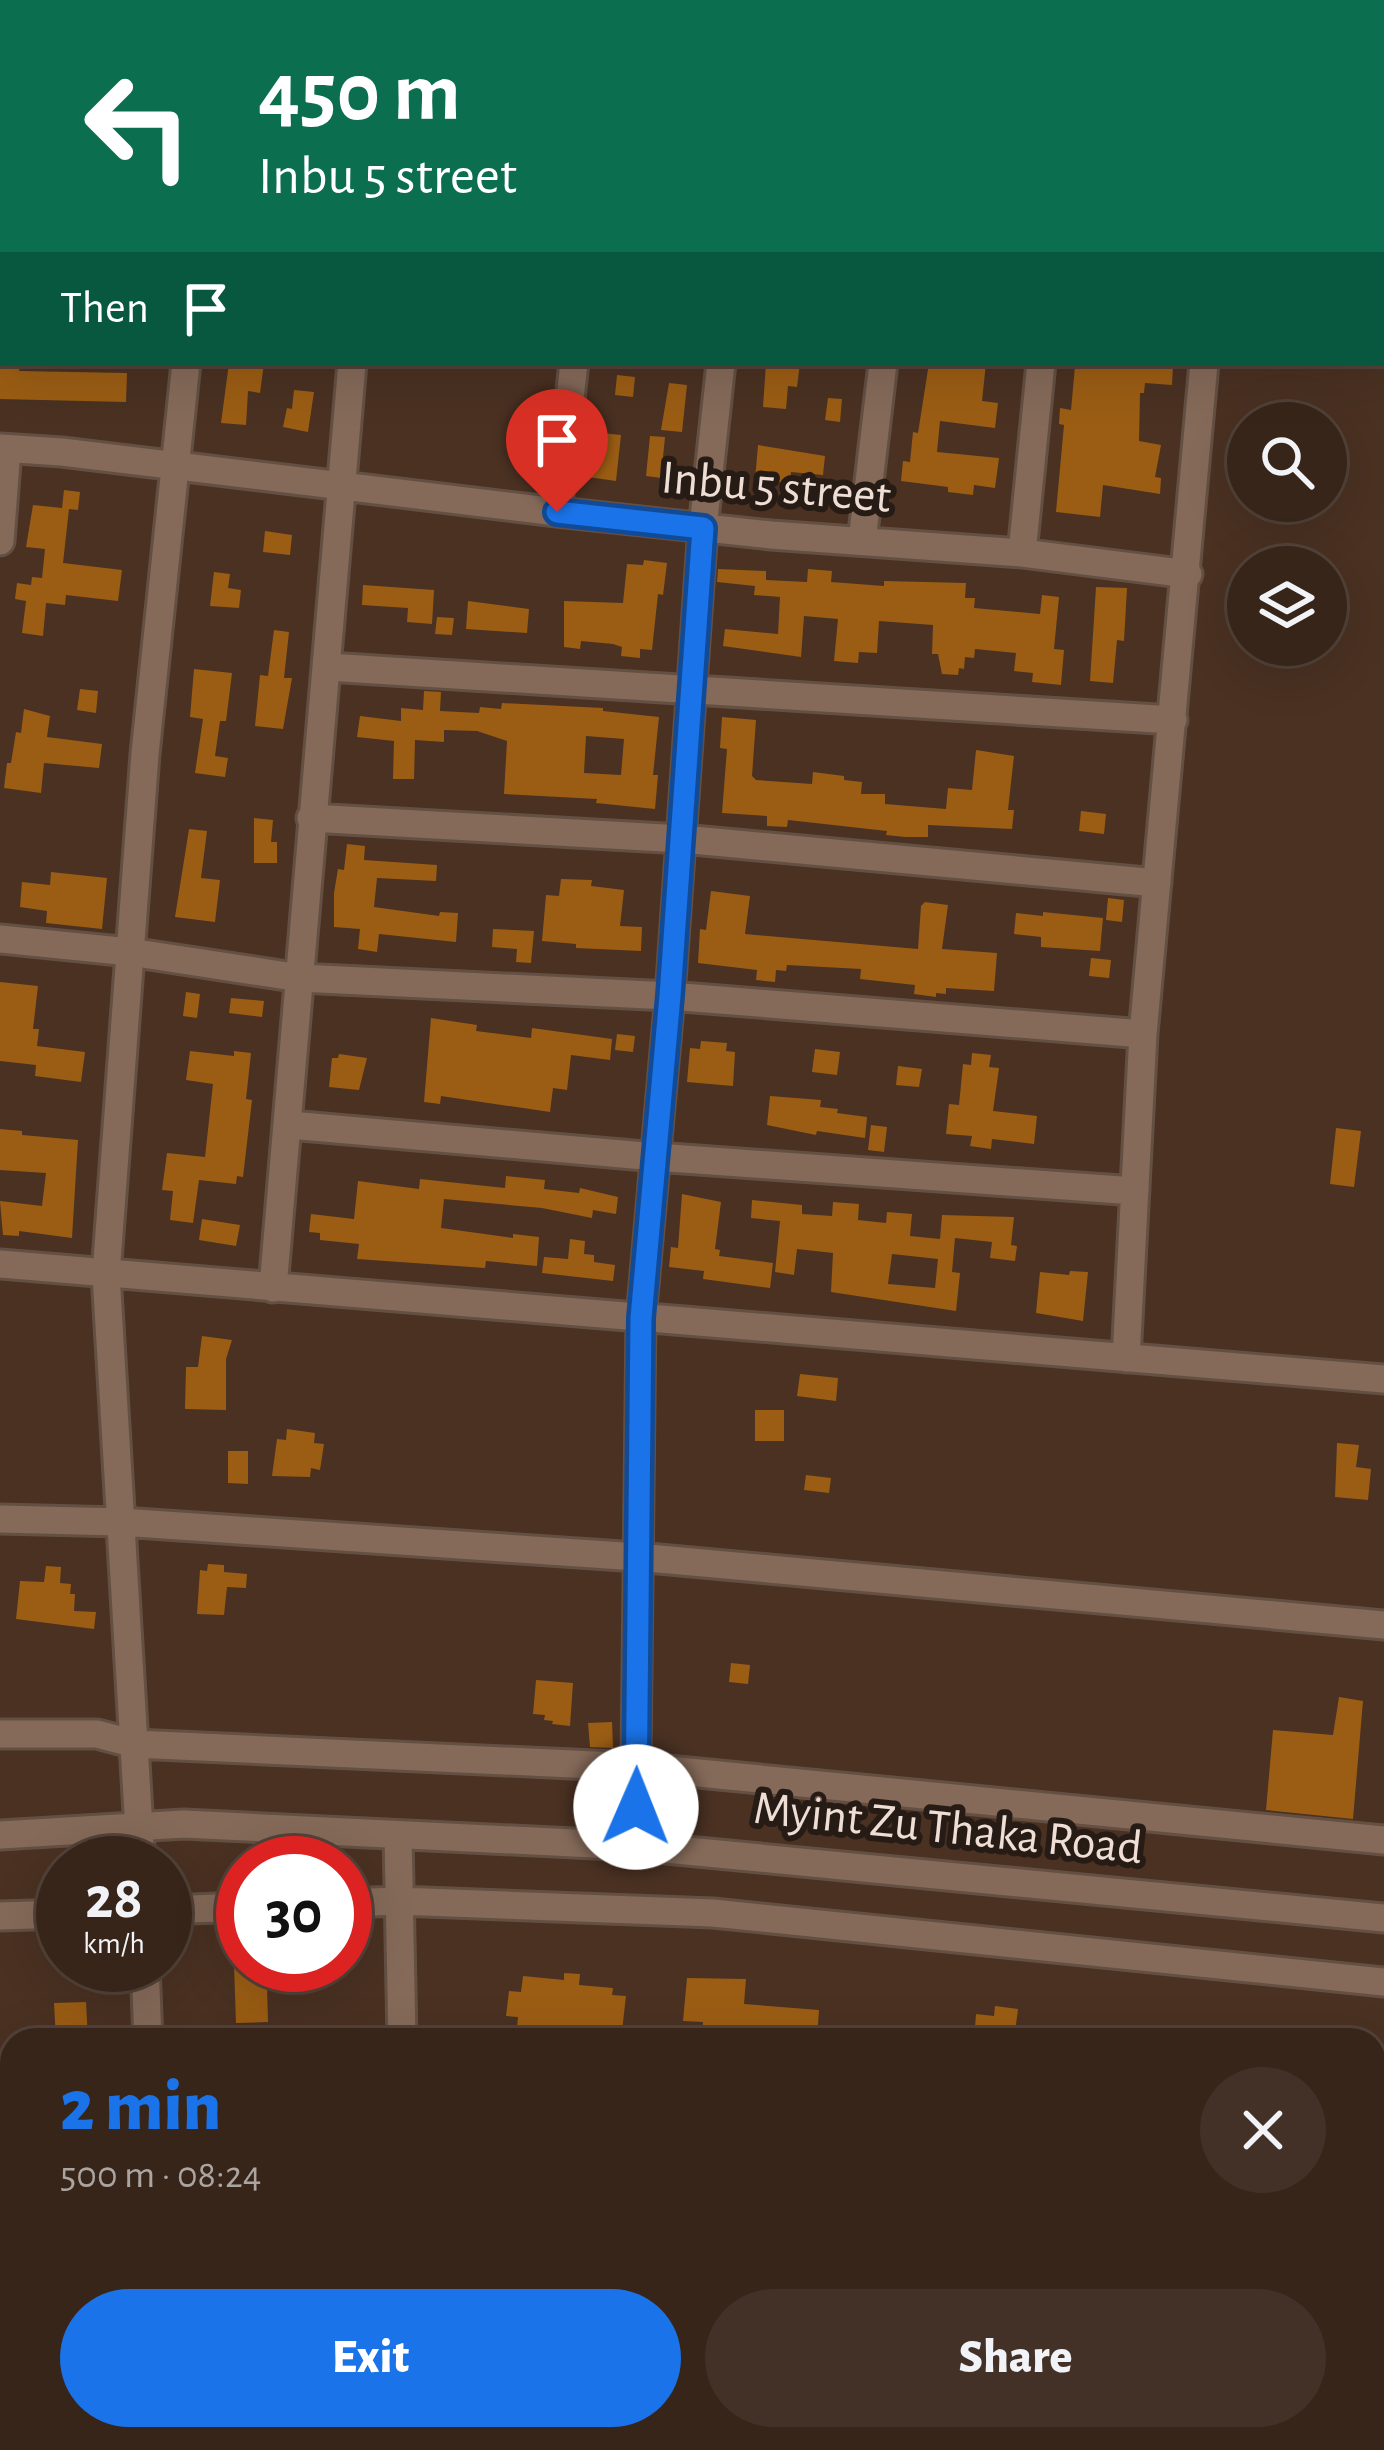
<!DOCTYPE html>
<html lang="en">
<head>
<meta charset="utf-8">
<style>
	body { margin:0; font-family:"Alegreya Sans",sans-serif; background:#433127; color:#f1f3f6; height:100vh; display:flex; flex-direction:column; font-size:45px; white-space:nowrap }
	* { box-sizing:border-box; margin:0 }
	p { font-size:39px; color:#aba5a2 }
	.icon { flex:none; width:66px; height:66px; fill:none; stroke:currentColor; stroke-width:2; stroke-linecap:round; stroke-linejoin:round }
	.map { position:relative; flex:1; overflow:hidden }
	.panel { position:absolute; left:0px; top:2028px; width:1386px; height:423px; display:flex; flex-direction:column; background:#38251a; border-radius:36px 36px 0 0; box-shadow:0 12px 48px #0002,0 0 0 3px #524239 }
	.panel>* { flex:none }
	.hud { position:absolute; left:0px; top:0px; width:1386px; height:366px; box-shadow:0 12px 48px #0002,0 0 0 3px #524239; background:#0b6e4f; color:#fff; overflow:hidden }
	.buttons { position:absolute; left:1227px; top:402px; display:grid; gap:24px }
	.buttons a { display:grid; place-items:center; width:120px; height:120px; border-radius:50%; background:#38251a; box-shadow:0 12px 48px #0002,0 0 0 3px #524239; font-size:60px }
	.speed { position:absolute; left:36px; top:1836px; display:flex; gap:24px; font-size:60px; font-weight:700; text-align:center }
	.speed>* { display:grid; place-content:center; width:156px; height:156px; border-radius:50%; background:#38251a; box-shadow:0 12px 48px #0002,0 0 0 3px #524239; line-height:1 }
	.speed small { font-size:30px; font-weight:400 }
	.speed .limit { border:18px solid #d22; background:#fff; color:#111 }
	.pin { position:absolute; display:grid; place-items:center; width:102px; height:102px; color:#fff; margin:-123px -51px; border-radius:50% 50% 50% 0; rotate:-45deg; box-shadow:0 0 12px #0007 }
	.pin .icon { rotate:45deg }
	.me { position:absolute; width:132px; margin:-66px; rotate:1deg; stroke-linejoin:round; filter:drop-shadow(0 0 9px #0008) }
	.turn { display:flex; align-items:center; gap:42px; height:252px; padding:0 60px; font-size:54px }
	.turn .icon { width:156px; height:156px; stroke-width:2.5 }
	.turn b { display:block; font-size:84px; line-height:102px }
	.then { display:flex; align-items:center; height:114px; padding:0 60px; background:#0003; gap:24px; font-size:45px }
	.round { display:grid; place-items:center; flex:none; width:126px; height:126px; border-radius:63px; background:#433127 }
	.head { display:flex; align-items:center; justify-content:space-between; height:204px; padding:0 60px }
	h1 { font-size:72px; font-weight:800; line-height:90px; color:#1a73e8 }
	.primary-button { display:flex; gap:24px; margin-top:auto; padding:24px 60px }
	.primary-button a { flex:1; height:138px; border-radius:72px; background:#1a73e8; color:#fff; font-size:48px; font-weight:800; line-height:138px; text-align:center }
	.primary-button a+a { background:#433127; color:#f1f3f6 }
	.map>svg:first-child { display:block }
	.building { fill:#9b5d14; fill-rule:evenodd }
	.lines { fill:none; stroke-linecap:round; stroke-linejoin:round }
	.minor-casing { stroke:#645043; stroke-width:33 }
	.minor { stroke:#856a59; stroke-width:27 }
	.route-casing { stroke:#114b97; stroke-width:30 }
	.route { stroke:#1a73e8; stroke-width:21 }
	.labels { text-anchor:middle; dominant-baseline:central; stroke-width:12; stroke-linejoin:round; paint-order:stroke }
	.street-label { font-size:48px; fill:#eeded5; stroke:#271c15 }
</style>
</head>
<body>
<div class="map">
<svg width="1384" height="2450" viewBox="0 0 1384 2450">
	<rect width="100%" height="100%" fill="#4a3122"/>
	<!-- building -->
	<path class="building" d="M0,363H20L19,371L127,373L126,402L0,399Z
		M229,363H264L260,393L248,391L246,425L221,423Z
		M766,363H800L797,387L788,386L786,409L763,407Z
		M929,363H986L982,401L998,403L995,428L940,421L937,452L999,458L995,488L974,485L973,495L948,492V487L901,481L903,461L910,462L913,432L918,433Z
		M1082,363L1173,364L1172,385L1145,383L1144,393H1140L1139,441L1161,445L1155,477L1161,478L1160,494L1103,485L1100,517L1056,512L1064,425L1059,424L1060,408L1071,410L1075,366L1081,367Z
		M617,375L635,377L633,397L615,395Z
		M669,383L687,385L682,432L661,430Z
		M294,390L314,392L308,432L283,427L287,408L292,409Z
		M828,398L842,399L840,422L825,420Z
		M593,432L621,435L616,481L588,477Z
		M650,436L665,437L661,478L646,476Z
		M758,445L825,456L823,475L791,472L790,483L755,480Z
		M64,490L80,492L78,510L69,509L63,563L122,570L118,601L66,595L65,605L46,603L43,636L22,633L26,601L15,599L17,583L31,585L32,577L42,578L45,549L26,547L33,505L62,508Z
		M265,531L292,535L290,555L263,552Z
		M644,560L667,563L663,595L658,594L652,650L640,649V658L621,656L622,647L613,644L581,641L580,649L564,647V601L623,603L627,564L643,565Z
		M718,569L766,571V580L807,582L808,569L832,571L831,582L884,586V581L966,583L965,598H975L974,608L1040,614L1042,595L1059,597L1054,649L1064,650L1061,685L1032,682L1033,673L1014,671L1016,653L975,649L974,658L965,657L964,669L959,668L958,675L942,674L938,654H932L933,625L879,621L877,653L859,652L858,663L834,661L838,619L804,616L801,657L723,646L725,629L778,634L780,597L754,595L755,586L717,582Z
		M214,572L230,574L228,588L241,590L239,608L210,606Z
		M363,585L434,590L432,624L407,622L408,608L362,605Z
		M1096,587L1127,588L1124,641L1117,640L1113,683L1090,681Z
		M468,601L529,609L527,633L466,629Z
		M437,617L454,618L452,635L435,634Z
		M274,630L289,632L284,678H292L283,729L255,726L260,675L268,676Z
		M194,669L232,673L226,721H220L215,756L228,758L225,777L195,773L203,719L190,717Z
		M80,689L98,691L96,713L77,710Z
		M424,691L441,692L440,711L479,713L480,707L501,709L502,703L603,708V711L659,717L653,775H658L655,809L596,803L597,799L504,794L507,741L477,731L444,730V742L415,740L414,779H393L394,741L357,737L360,716L401,721V708L423,710ZM586,736L624,739L621,775L584,773Z
		M24,709L50,716L47,737L102,744L99,768L44,763L41,793L4,788L7,763H11L16,732L21,733Z
		M722,717L756,720L752,776L756,780L812,784L813,772L844,776V780L862,782L861,794H885V804L946,809L948,788L972,790L976,750L1014,756L1008,810H1014L1012,829L928,825V837H905L886,835L887,831L788,820L787,827L767,826V816L722,813L727,749L720,748Z
		M1081,811L1106,814L1104,834L1079,831Z
		M254,818L273,820L271,842H277V863H254Z
		M189,829L207,831L201,878L220,880L215,922L175,917Z
		M347,844L365,846L364,860L437,865L436,881L377,878L374,907L439,916L440,912L458,913L456,942L379,934L377,952L358,949L360,929L334,927V893L338,869L344,870Z
		M51,872L107,878L102,929L46,923L47,911L20,907L22,882L50,885Z
		M561,879L592,880L591,886L624,890L620,926L642,927L641,951L576,948V944L542,941L546,895L559,896Z
		M711,891L750,896L745,934L918,949L921,906L925,902L948,905L942,949L997,953L994,991L946,988V994L936,993V997L914,994L915,985L860,979L861,969L787,965L786,971L776,970L775,982L756,980L757,970L698,963L700,929L706,930Z
		M1108,898L1124,900L1122,922L1106,920Z
		M1043,912L1103,918L1100,951L1041,947V937L1014,934L1016,913L1043,916Z
		M493,929L534,931L531,963L516,962L517,949L492,947Z
		M1091,958L1111,960L1109,978L1089,976Z
		M0,982L38,986L33,1029H39L37,1046L85,1052L81,1082L35,1076L36,1065L0,1061Z
		M186,992L200,994L197,1018L183,1016Z
		M231,998L264,1001L262,1017L229,1013Z
		M431,1018L477,1025L476,1031L531,1038L532,1028L612,1039L610,1060L571,1055L567,1090L553,1088L550,1112L441,1096L440,1104L424,1102Z
		M617,1034L635,1036L633,1052L615,1050Z
		M701,1041L727,1043L726,1051L735,1052L733,1086L687,1082L690,1048L700,1049Z
		M815,1049L840,1052L837,1075L812,1072Z
		M190,1051L234,1056V1051L251,1053L246,1099L252,1100L243,1177L237,1176L236,1184L199,1180L193,1223L170,1220L173,1191L162,1190L167,1153L205,1157L213,1084L186,1080Z
		M972,1053L991,1055L989,1067L999,1068L993,1111L1037,1116L1034,1144L992,1139L991,1149L970,1146L972,1136L946,1134L949,1104L959,1105L963,1064L971,1065Z
		M339,1054L367,1058L359,1090L329,1087L332,1058H338Z
		M898,1066L922,1069L919,1087L896,1085Z
		M770,1096L821,1100L820,1107L838,1109L837,1113L867,1117L865,1138L817,1131L816,1135L767,1125Z
		M871,1125L887,1127L884,1152L868,1150Z
		M1336,1128L1361,1131L1354,1187L1330,1184Z
		M0,1129L22,1131V1135L78,1140L72,1238L19,1231V1236L3,1235L0,1201L42,1206L46,1173L0,1170Z
		M506,1176L545,1180L544,1189L579,1193L580,1188L618,1197L616,1214L593,1210L592,1218L542,1208L444,1199L441,1228L513,1238V1234L539,1237L537,1266L486,1261L485,1268L357,1259L359,1244L320,1240V1233L309,1232L311,1214L354,1219L358,1181L419,1189L420,1179L505,1188Z
		M682,1194L721,1202L715,1249L720,1250L719,1256L773,1263L770,1288L703,1279L704,1271L669,1267L671,1247L678,1248Z
		M752,1200L802,1205V1214L832,1216L833,1202L859,1204L858,1220L886,1223L887,1212L912,1214L910,1236L940,1239L942,1215L1014,1217L1011,1245L1017,1246L1015,1261L990,1258L992,1242L955,1238L952,1272L960,1273L956,1311L831,1292L833,1253L797,1249L794,1275L775,1272L780,1221L751,1218ZM892,1254L938,1259L935,1288L888,1284Z
		M202,1219L240,1225L236,1246L199,1240Z
		M570,1239L585,1241L584,1254L594,1255V1262L615,1265L613,1281L542,1273L544,1257L568,1259Z
		M1070,1271L1088,1272L1083,1321L1036,1313L1040,1272L1069,1275Z
		M202,1336L232,1340L226,1359V1410L185,1409L186,1367H198Z
		M800,1374L838,1378L836,1401L797,1396Z
		M755,1410H784V1441H755Z
		M287,1429L315,1433L314,1443L324,1444L320,1470L311,1468L310,1477L272,1476L277,1439L286,1440Z
		M1337,1443L1359,1445L1356,1467L1371,1469L1368,1500L1335,1497Z
		M228,1451H248V1484L228,1483Z
		M806,1475L831,1478L829,1493L804,1490Z
		M208,1564L224,1565V1572L247,1574L246,1588L227,1587L224,1615L197,1614L200,1570L207,1571Z
		M46,1566L61,1567L60,1583L71,1584L70,1594H75L74,1611L96,1612L94,1629L16,1619L20,1581L44,1582Z
		M731,1663L750,1665L748,1684L729,1682Z
		M536,1680L573,1683L570,1726L552,1724L553,1721L544,1720L545,1715L533,1714Z
		M1339,1697L1363,1701L1353,1819L1266,1810L1273,1730L1333,1735Z
		M612,1722L613,1748L590,1747L588,1723Z
		M78,1965H102L103,1984L80,1985Z
		M234,1965H319L320,1983L267,1985L268,2022L236,2023Z
		M564,1973L580,1974L579,1985L613,1988L612,1995L626,1996L621,2040H516L518,2017L506,2016L509,1991L521,1992L523,1976L564,1980Z
		M687,1978L746,1979L744,2004L819,2010L817,2040L765,2038L766,2032L719,2028L718,2034L702,2033L703,2022L683,2021Z
		M86,2002L88,2040H56L54,2003Z
		M995,2006L1018,2009L1014,2040H974L976,2014L994,2016Z
		M281,2025H302V2040H282Z"/>
	<g class="lines">
		<!-- minor casing -->
		<g class="minor-casing">
			<path id="minor" d="M141,0L145,3
				M378,3L381,0
				M760,3V0
				M1234,3V0
				M0,53H3
				M0,448L62,452L557,512L771,535L1022,553L1188,574
				M557,512L574,363
				M0,541L7,449
				M862,541L883,363
				M1022,553L1041,363
				M328,667L1173,720
				M311,818L682,839L1157,883
				M0,939L130,952L300,978L670,996L1143,1034
				M290,1125L656,1157L1135,1191
				M0,1264L1384,1379
				M273,1288L352,363
				M1126,1358L1143,1034L1204,363
				M0,1519L121,1522L637,1557L1384,1625
				M0,1734H97L135,1744L637,1767L1384,1840
				M0,1835L184,1824L635,1846L1384,1918
				M398,1835L402,2040
				M635,1846L641,1318L670,996L703,528L721,363
				M141,1863L106,1274L145,754L186,363
				M345,1903L399,1901L713,1913L1384,1982
				M165,1910L243,1907
				M0,1916L63,1914
				M145,1965L148,2040
				M1374,2220L1384,2221
				M162,2439V2450
				M409,2439V2450
				M642,2439V2450
				M1180,2450V2439"/>
		</g>
		<!-- minor -->
		<use href="#minor" class="minor"/>
	</g>
	<g class="lines">
		<!-- route casing -->
		<g class="route-casing">
			<path id="route" d="M557,512L703,528L670,996L641,1318L636,1807"/>
		</g>
		<!-- route -->
		<use href="#route" class="route"/>
	</g>
	<g class="labels">
		<!-- street labels -->
		<g class="street-label">
			<text transform="translate(776 488) rotate(5)">Inbu 5 street</text>
			<text transform="translate(948 1829) rotate(6)">Myint Zu Thaka Road</text>
		</g>
	</g>
</svg>
<div class="buttons">
<a><svg class="icon" aria-label="search" viewBox="0 0 24 24"><circle cx="10" cy="10" r="6"/><path d="M15 15l6 6"/></svg></a>
<a><svg class="icon" aria-label="layers" viewBox="0 0 24 24"><path d="M12 4l9 5-9 5-9-5zM3 14l9 5 9-5"/></svg></a>
</div>
<div class="speed"><div>28<small>km/h</small></div><div class="limit">30</div></div>
<div class="pin" style="left:557px;top:512px;background:#d93025"><svg class="icon" aria-label="arrive" viewBox="0 0 24 24"><path d="M6 21V4h12l-3 4 3 4H6"/></svg></div>
<svg class="me" style="left:636px;top:1807px" viewBox="-20 -20 40 40"><circle r="19" fill="#fff"/><path d="M0-13L10 11 0 6-10 11z" fill="#1a73e8"/></svg>
<div class="hud">
<div class="turn"><svg class="icon" aria-label="left" viewBox="0 0 24 24"><path d="M17 20v-9H6M10 6l-5 5 5 5"/></svg><div><b>450 m</b>Inbu 5 street</div></div>
<div class="then">Then<svg class="icon" aria-label="arrive" viewBox="0 0 24 24"><path d="M6 21V4h12l-3 4 3 4H6"/></svg></div>
</div>
<section class="panel">
<div class="head"><div><h1>2 min</h1><p>500 m · 08:24</p></div><a class="round"><svg class="icon" aria-label="close" viewBox="0 0 24 24"><path d="M6 6l12 12M18 6L6 18"/></svg></a></div>
<div class="primary-button"><a>Exit</a><a>Share</a></div>
</section>
</div>
</body>
</html>
